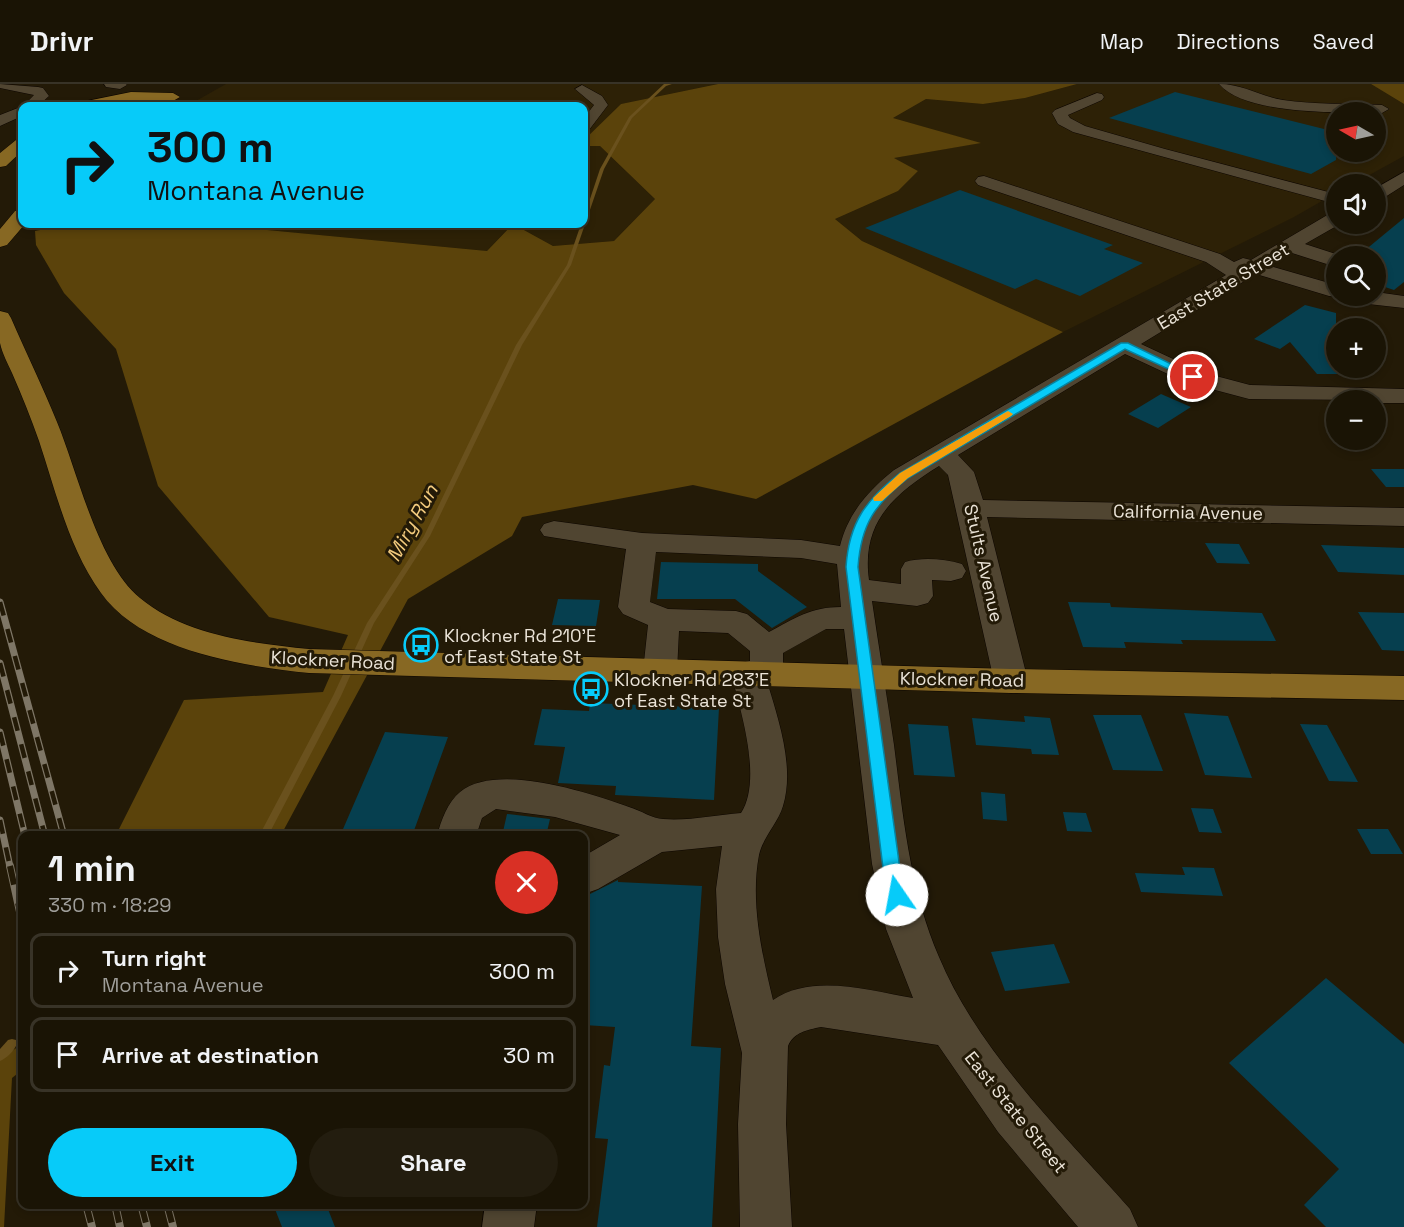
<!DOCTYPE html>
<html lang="en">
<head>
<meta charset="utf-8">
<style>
	body { margin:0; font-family:"Space Grotesk",sans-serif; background:#231d0f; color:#f1f3f6; height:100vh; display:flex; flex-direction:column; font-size:22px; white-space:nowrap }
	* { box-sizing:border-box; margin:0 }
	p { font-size:20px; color:#9f9e9a }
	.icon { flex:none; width:33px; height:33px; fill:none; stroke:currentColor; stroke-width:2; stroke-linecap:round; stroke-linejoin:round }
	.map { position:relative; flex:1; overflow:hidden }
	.sheet { position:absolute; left:18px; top:747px; width:570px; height:378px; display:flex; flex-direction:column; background:#1a1405; border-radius:12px; box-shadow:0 3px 9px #0003,0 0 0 2px #383327 }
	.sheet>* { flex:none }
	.banner { position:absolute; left:18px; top:18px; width:570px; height:126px; border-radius:12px; box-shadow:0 3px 9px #0003,0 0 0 2px #383327; background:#07cbf9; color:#111; overflow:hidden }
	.needle { width:39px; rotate:279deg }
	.tools { position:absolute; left:1326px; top:18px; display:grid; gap:12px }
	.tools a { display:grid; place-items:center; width:60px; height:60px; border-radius:50%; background:#1a1405; box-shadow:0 3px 9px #0003,0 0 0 2px #383327; font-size:30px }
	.pin { position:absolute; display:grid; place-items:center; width:51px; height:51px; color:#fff; margin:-26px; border:3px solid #fff; border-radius:50%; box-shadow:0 2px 6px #0007 }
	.me { position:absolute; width:66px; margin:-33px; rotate:348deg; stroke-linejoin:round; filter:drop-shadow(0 0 4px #0008) }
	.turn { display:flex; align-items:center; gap:21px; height:126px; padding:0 30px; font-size:27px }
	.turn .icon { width:78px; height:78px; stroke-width:2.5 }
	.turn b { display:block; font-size:42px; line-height:51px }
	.round { display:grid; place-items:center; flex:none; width:63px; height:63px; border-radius:32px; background:#231d0f }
	.overview { display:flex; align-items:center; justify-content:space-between; height:102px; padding:0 30px }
	h1 { font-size:36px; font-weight:700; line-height:45px }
	.cta { display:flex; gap:12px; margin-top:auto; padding:12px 30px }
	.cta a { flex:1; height:69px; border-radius:36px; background:#07cbf9; color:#111; font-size:24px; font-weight:700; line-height:69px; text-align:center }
	.cta a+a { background:#231d0f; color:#f1f3f6 }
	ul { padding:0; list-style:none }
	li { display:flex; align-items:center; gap:18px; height:75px; margin:0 12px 9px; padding:0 18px; border:3px solid #383327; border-radius:12px }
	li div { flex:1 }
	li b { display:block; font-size:22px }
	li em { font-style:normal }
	header { display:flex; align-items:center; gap:36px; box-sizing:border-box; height:84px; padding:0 30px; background:#1a1405; border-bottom:2px solid #383327 }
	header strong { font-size:28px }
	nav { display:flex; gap:33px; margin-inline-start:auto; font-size:21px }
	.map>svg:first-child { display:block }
	.built { fill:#2d2106; fill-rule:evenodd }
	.forest { fill:#5b430b }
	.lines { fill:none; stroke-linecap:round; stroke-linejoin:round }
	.stream { fill:#6a511d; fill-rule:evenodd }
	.building { fill:#063f4f }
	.minor-casing { stroke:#0c0500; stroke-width:1 }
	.major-casing { stroke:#0c0500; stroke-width:1 }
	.minor { fill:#504531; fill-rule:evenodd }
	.major { fill:#876823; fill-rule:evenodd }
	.rail-far1-casing { stroke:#7e7666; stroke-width:7 }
	.rail-casing { stroke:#7e7666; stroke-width:8 }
	.rail-far1 { stroke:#231a07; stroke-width:4.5; stroke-dasharray:14; stroke-linecap:butt }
	.rail { stroke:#231a07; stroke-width:6; stroke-dasharray:19; stroke-linecap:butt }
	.route { fill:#07cbf9; stroke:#0584a2; stroke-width:1.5 }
	.slow { fill:#f59e0b }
	.labels { text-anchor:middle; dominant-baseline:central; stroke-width:6; stroke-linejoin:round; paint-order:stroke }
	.street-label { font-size:18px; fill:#ebe4d8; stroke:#231a07 }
	.poi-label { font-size:18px; fill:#ebe4d8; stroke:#231a07; text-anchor:start }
	.water-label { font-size:20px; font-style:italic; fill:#f2ca7d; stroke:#231a07 }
</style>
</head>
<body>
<header>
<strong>Drivr</strong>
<nav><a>Map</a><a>Directions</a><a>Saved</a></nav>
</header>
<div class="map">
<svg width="1404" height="1143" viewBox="0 0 1404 1143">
	<rect width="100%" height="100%" fill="#231a07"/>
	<!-- built -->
	<path class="built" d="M226,0H718L621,20L584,56V22H187Z
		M1077,0H1371L1404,20V72L1353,100H1336V109L1294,133L1063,248L862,157L835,135L898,107L918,87L893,74L979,59L893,34L926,15L983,20L1025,14ZM1336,28H1376V68H1336Z
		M584,62H600L655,115L614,157L553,162L513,140H584Z
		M203,140H512L487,167Z"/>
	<!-- forest -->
	<path class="forest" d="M718,0H1077L1025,14L983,20L926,15L893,34L981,59L894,74L918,87L898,107L835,135L862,157L1063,248L756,415L693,401L522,433L512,452L408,515L281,751H116L184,616L323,608L348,551L269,533L158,402L116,265L64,209L36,161L35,147L71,140H203L487,167L513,140L553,162L614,157L655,115L600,62H584V56L621,20Z
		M1371,0H1404V20Z
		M22,960V986L12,994L4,1143H0V966L9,969Z"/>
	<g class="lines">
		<!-- stream -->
		<path class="stream" d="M664,0H672L666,2L632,34L604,85L571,181L522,261L430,452L374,539L341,612L268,752H259L333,612L367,539L424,452L516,261L567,181L581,140H584V133L600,85L629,33Z
			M12,955L16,956L17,960C14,967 7,974 0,977V965L8,956Z"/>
	</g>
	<!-- building -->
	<path class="building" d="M1175,8L1336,48V76L1311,90L1109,34Z
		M960,106L1113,161L1104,165L1143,179L1080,212L1036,195L1015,205L865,144Z
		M1404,134V198L1394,206L1376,200V170L1364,167Z
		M1305,221L1336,229V284L1343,290H1317L1290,258L1280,265L1254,255Z
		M1161,310L1191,323L1158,344L1128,330Z
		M1371,385H1404V403H1386Z
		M1205,459L1239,460L1250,480L1217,479Z
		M1321,461L1404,464V491L1338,488Z
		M661,478L758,480V487L807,523L772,544L735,515H657Z
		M558,515L600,516L596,542L552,541Z
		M1068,518L1110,519L1111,523L1262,529L1276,557L1181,556L1183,560L1124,558L1126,564L1083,563Z
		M1358,528L1404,529V567L1382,566Z
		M590,619L719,624L714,716L615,711L616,702L558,699L565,663L534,661L542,625L589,627Z
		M1184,629L1228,632L1252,694L1205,691Z
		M1093,631H1141L1163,687L1113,686Z
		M1024,632L1050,634L1059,671L1032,670L1031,665L976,661L972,634L1025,638Z
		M908,640L948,642L955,693L914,691Z
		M1300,640L1327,641L1358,698L1329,697Z
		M385,648L448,653L412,752H340Z
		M981,708L1005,710L1007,737L983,735Z
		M1191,724L1213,725L1222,749L1199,748Z
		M1063,728L1086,729L1092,748L1067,747Z
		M507,730L550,735L546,752H502Z
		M1357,745H1388L1403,770H1371Z
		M1182,783L1214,784L1223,812L1141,808L1135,789L1185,791Z
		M618,796V798L702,802L691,962L721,964L712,1143H597L608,1055L595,1054L604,981L610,982L615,943L584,941V848L590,810Z
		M1054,860L1070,899L1005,907L991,868Z
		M1326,894L1404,960V1143H1326L1304,1121L1339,1085L1229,979Z
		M273,1120H326L335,1143H282Z"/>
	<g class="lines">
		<!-- minor casing -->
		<g class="minor-casing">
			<path id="minor" d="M0,0L38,3L43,4L49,12L38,22H22V32L0,42V31L23,22L34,11L0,4Z
				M104,0H126L127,1L120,5L106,3Z
				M1219,0C1243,0 1259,12 1283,16C1315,21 1349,19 1382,21L1389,25L1382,29C1343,28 1246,32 1219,0Z
				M582,1L602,12L608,21L589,46L584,48V34L594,21L575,5Z
				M1097,9L1102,10L1104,13L1102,16L1068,31L1070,34L1085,42L1165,65L1336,110V120L1073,48L1058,40L1052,29L1055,26Z
				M1404,88V101L1382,115L1376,116V104Z
				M984,92L1220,170L1234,178L1243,174L1251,176L1329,130L1336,129V140H1340L1305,160L1342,172H1336V183L1292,169L1270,182L1336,201V212H1376V208L1404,212V224L1350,218L1343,216L1340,213L1329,212L1256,190L1141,260L1201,288L1250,301L1404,305V319H1376V316L1249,315L1185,298L1125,270L958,371L974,388L983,416L1404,424V442L987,433L1028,597L1023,606L1011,609L999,606L994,597L948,391L939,382C894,410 861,438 869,496L901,500V485L905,478C923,473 944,475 962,480L966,487L962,494L951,497L932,496L933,512L928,519L917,522L872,517C879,565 887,613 894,661C903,732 910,806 939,873C978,967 1063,1049 1130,1125L1138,1143H1078L998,1048L938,961L821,943C807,946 794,948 788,962L786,1040L792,1143H740L738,1040L742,969L725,900L718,853L716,805L722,762L662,768L598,805L584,810V772L620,751L555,733L496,725L482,734L476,752H437C441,736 448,718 460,708C497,678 589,709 629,723C640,726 653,735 663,735C689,737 716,731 741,729C763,695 740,625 731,589L736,580L750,577V567L728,549L679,547L677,587L672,596L660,599L648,596L643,587L648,541L623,530L618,523L626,465L544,452L540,446L544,440L554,437L642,449L801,456L840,462C848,429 869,406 894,386L1226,191L1206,178L978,101L975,97L978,93ZM656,468L801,474L837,480L841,523C811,523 795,534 769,548L747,530L736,527L668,525L650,518ZM826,545H844L872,780L886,845L913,914C869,907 813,889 773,916C762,870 750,818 759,771C763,753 778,739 783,722C795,682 778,635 767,597L778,593L783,585V569Z
				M485,1120H537L534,1143H482Z"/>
		</g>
		<!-- major casing -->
		<g class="major-casing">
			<path id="major" d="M131,8L173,9L180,13L173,17L131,16L101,22H75L77,19Z
				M22,54V67L6,82L0,83V69L16,56Z
				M22,125V140H25L7,161L0,163V145L15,127Z
				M0,227L8,229L11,234C26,269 43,303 57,338C78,389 98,480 140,514C186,552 253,559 309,565L1011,585L1404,592V616L1011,609L309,589C243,582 142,567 101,509C69,465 56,408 39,357C31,334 22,312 12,289C8,280 2,269 0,259C0,249 0,238 0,227Z"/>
		</g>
		<!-- minor -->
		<use href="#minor" class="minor"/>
		<!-- major -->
		<use href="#major" class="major"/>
		<!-- rail-far1 casing -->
		<g class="rail-far1-casing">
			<path id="rail-far1" d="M0,518L64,752
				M0,579L45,752
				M0,648L25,752
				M0,736L10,783"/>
		</g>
		<!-- rail casing -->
		<g class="rail-casing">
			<path id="rail" d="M10,782L22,837
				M86,1120L92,1143
				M115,1120L120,1143
				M141,1120L147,1143
				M167,1120L173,1143"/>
		</g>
		<!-- rail-far1 -->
		<use href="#rail-far1" class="rail-far1"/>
		<!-- rail -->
		<use href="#rail" class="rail"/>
	</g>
	<!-- route -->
	<path class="route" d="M1121,259H1128L1198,293L1190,295L1125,265L908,394C875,420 861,440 858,483L901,792L905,811L903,816L897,819L891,816L884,792L846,483C849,438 866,416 900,389Z"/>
	<!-- slow -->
	<path class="slow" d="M1008,327L1013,330L1011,332L908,394L882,417H874L873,414L900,389Z"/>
	<!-- icons -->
	<defs>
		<g id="bus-ring" transform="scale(1.725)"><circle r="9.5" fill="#231a07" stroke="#07cbf9" stroke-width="1.5"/><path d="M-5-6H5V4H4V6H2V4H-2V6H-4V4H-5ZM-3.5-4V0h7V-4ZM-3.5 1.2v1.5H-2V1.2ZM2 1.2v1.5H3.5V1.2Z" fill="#07cbf9"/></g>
	</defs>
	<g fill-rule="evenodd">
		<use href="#bus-ring" x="421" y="561"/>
		<use href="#bus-ring" x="591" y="605"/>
	</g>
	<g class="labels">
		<!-- street labels -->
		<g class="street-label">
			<text transform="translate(1223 202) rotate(-31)">East State Street</text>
			<text transform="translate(1188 428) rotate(1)">California Avenue</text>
			<text transform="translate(984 479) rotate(77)">Stults Avenue</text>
			<text transform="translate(333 576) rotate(3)">Klockner Road</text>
			<text transform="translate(962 595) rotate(1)">Klockner Road</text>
			<text transform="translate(1016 1028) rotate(51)">East State Street</text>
		</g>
		<!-- poi labels -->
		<g class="poi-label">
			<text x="444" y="551">Klockner Rd 210'E<tspan x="444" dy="21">of East State St</tspan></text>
			<text x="614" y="595">Klockner Rd 283'E<tspan x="614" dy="21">of East State St</tspan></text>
		</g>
		<!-- water labels -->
		<g class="water-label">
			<text transform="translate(412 439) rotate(-61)">Miry Run</text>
		</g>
	</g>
</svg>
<div class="tools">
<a><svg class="needle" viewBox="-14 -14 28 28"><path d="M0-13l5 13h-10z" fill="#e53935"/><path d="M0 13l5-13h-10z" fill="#9f9e9a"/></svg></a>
<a><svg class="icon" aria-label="sound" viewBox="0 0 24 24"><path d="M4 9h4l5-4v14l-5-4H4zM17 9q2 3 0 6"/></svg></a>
<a><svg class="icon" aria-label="search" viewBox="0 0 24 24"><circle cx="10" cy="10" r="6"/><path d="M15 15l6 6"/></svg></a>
<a>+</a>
<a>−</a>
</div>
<div class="pin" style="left:1193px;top:293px;background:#d93025"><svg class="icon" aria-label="arrive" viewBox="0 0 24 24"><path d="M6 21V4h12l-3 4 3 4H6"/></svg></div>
<svg class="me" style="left:897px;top:811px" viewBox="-20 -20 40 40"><circle r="19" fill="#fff"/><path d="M0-13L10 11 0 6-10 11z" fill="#07cbf9"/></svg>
<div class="banner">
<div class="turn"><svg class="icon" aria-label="right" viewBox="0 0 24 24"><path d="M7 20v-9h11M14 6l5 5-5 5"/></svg><div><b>300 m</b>Montana Avenue</div></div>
</div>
<section class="sheet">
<div class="overview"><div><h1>1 min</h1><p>330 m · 18:29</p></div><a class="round" style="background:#d93025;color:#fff"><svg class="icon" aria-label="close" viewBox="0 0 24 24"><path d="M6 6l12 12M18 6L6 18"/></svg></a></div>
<ul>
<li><svg class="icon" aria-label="right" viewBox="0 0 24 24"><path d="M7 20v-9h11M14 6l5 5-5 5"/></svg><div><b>Turn right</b><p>Montana Avenue</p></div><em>300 m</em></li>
<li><svg class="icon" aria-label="arrive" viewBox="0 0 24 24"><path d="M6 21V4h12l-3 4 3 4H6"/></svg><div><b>Arrive at destination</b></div><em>30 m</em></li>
</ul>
<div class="cta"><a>Exit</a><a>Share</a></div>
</section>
</div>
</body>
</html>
